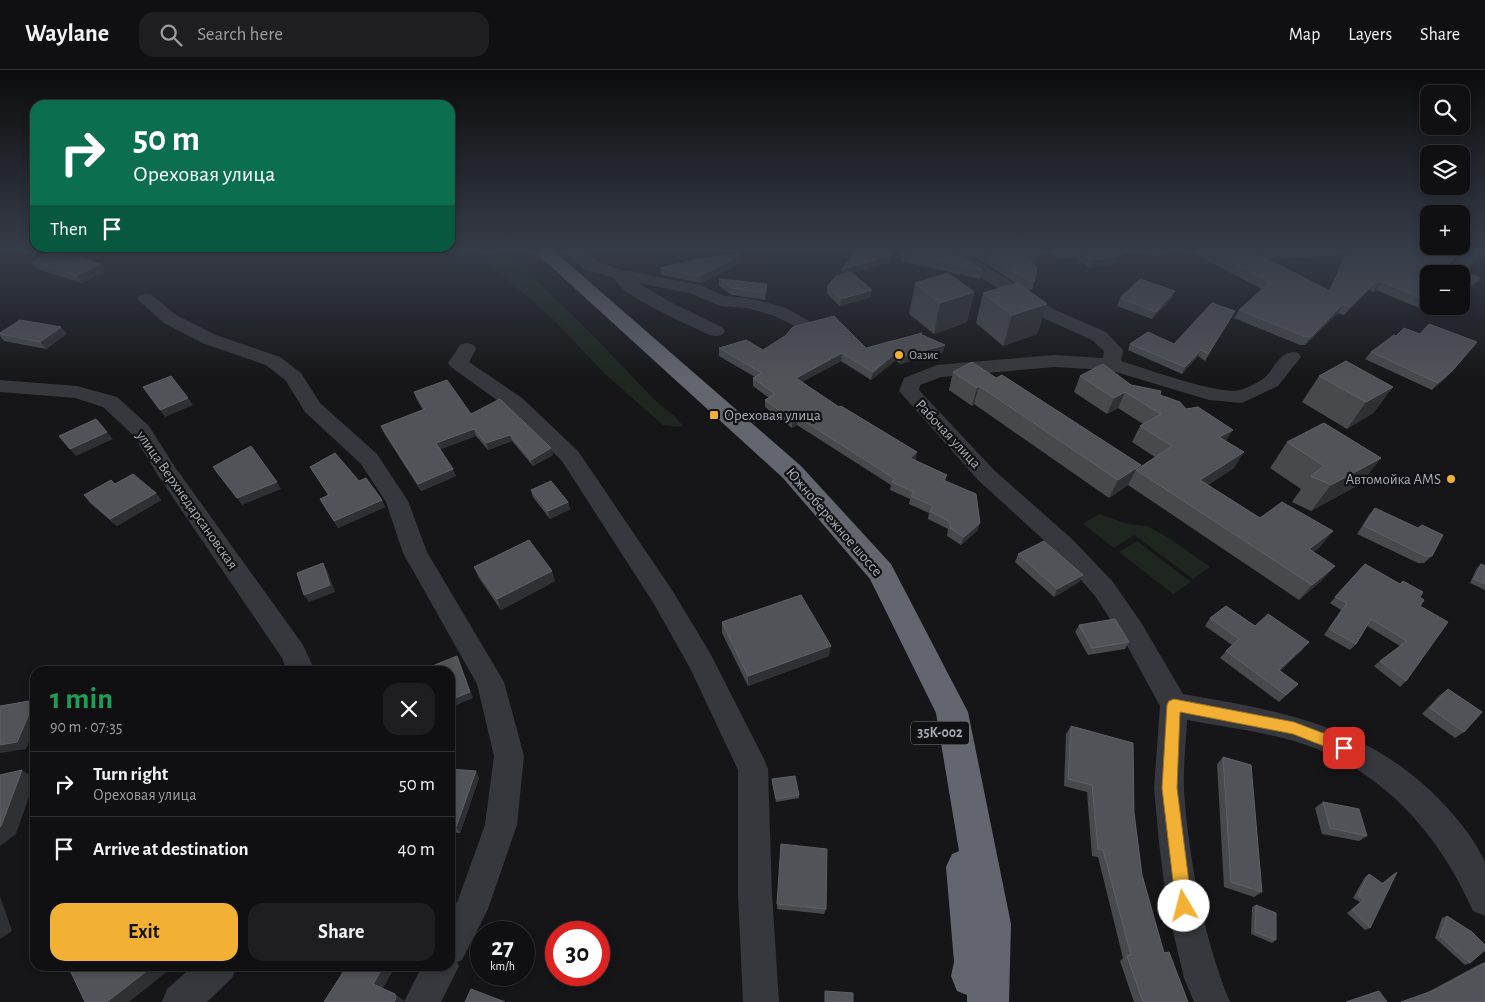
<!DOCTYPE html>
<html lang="en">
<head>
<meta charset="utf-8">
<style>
	body { margin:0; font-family:"Alegreya Sans",sans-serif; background:#1e1e20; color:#f1f3f6; height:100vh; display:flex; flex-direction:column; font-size:19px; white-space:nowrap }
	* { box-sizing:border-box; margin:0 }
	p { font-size:16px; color:#9c9d9f }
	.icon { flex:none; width:28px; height:28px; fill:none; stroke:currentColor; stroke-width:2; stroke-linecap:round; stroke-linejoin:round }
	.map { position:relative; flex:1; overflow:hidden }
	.drawer { position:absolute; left:30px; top:596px; width:425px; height:305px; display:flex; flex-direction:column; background:#101012; border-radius:15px; box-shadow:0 2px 8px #0003,0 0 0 1px #303032 }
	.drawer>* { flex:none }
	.banner { position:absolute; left:30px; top:30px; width:425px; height:152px; border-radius:15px; box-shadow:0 2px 8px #0003,0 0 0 1px #303032; background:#0b6e4f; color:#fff; overflow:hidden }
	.controls { position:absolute; left:1420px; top:15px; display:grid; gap:10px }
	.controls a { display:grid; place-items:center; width:50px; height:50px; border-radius:10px; background:#101012; box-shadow:0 2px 8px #0003,0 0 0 1px #303032; font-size:25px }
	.speed { position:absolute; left:470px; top:851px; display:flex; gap:10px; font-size:25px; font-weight:700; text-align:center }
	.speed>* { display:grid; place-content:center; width:65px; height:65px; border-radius:50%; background:#101012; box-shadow:0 2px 8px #0003,0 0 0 1px #303032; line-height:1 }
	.speed small { font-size:12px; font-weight:400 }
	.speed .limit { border:8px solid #d22; background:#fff; color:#111 }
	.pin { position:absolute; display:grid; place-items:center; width:42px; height:42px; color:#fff; margin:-21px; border-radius:10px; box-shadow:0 2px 8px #0006 }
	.me { position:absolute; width:55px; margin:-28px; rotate:352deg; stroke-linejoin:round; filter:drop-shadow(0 0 4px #0008) }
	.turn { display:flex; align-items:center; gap:18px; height:105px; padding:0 20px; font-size:22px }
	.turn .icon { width:65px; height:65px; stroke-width:2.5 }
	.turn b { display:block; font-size:35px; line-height:42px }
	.then { display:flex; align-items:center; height:48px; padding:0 20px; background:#0003; gap:10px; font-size:19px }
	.round { display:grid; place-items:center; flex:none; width:52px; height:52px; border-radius:15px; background:#1e1e20 }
	.head { display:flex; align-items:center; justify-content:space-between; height:85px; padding:0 20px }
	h1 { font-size:30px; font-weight:700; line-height:38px; color:#1e9e55 }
	.action { display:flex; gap:10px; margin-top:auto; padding:10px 20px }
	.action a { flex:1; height:58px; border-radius:15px; background:#f2b134; color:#111; font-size:20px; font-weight:700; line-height:58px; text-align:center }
	.action a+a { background:#1e1e20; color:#f1f3f6 }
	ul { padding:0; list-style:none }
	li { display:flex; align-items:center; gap:15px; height:65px; padding:0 20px; border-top:1px solid #303032 }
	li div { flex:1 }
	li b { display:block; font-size:19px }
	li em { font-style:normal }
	header { display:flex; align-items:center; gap:30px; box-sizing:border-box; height:70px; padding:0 25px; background:#101012; border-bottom:1px solid #303032 }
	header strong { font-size:24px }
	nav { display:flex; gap:28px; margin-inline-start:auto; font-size:18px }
	.search { width:350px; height:45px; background:#1e1e20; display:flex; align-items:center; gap:12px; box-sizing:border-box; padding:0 18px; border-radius:15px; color:#9c9d9f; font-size:19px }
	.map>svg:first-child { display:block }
	.green { fill:#1e261f }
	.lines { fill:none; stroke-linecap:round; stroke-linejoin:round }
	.minor { fill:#37383d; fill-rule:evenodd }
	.highway { fill:#63666e; fill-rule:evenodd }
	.wall { fill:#47494d; fill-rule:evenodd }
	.shaded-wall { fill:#2f3033 }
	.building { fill:#525359; stroke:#5f6168 }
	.route { fill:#f2b134; stroke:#9d7322 }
	.poi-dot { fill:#f2b134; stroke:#111113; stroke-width:2 }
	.labels { text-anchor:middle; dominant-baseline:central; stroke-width:4.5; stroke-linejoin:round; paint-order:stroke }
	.far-poi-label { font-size:12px; fill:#a8adb8; stroke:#111113; text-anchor:start }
	.shield { fill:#111113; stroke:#7b7e86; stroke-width:1 }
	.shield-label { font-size:14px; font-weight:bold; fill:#a8adb8 }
	.poi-label { font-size:15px; fill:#a8adb8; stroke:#111113; text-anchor:start }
	.street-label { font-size:15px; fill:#a8adb8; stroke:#111113 }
</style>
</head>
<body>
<header>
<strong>Waylane</strong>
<div class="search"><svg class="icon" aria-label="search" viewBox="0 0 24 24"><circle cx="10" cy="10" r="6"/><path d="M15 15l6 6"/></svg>Search here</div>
<nav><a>Map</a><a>Layers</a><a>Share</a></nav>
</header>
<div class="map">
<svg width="1485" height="932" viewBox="0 0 1485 932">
	<rect width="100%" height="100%" fill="#161618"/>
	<!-- green -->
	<path class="green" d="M481,181C505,181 511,179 525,200C569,240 609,282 650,325C661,337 674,343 683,356L677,357L663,355L605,304L551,247L489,194Z
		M1099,444L1128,454L1147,456L1169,468L1210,497L1193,509L1134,465L1114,478L1083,454Z
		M1137,471L1191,512L1173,524L1119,482Z"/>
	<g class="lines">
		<!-- minor -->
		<path class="minor" d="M565,181H583L596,191L618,199L700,215L724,226L748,228L784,237L809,251L812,255L809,259L803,260L772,245L747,238L721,236L689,223L638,213L674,234L722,257L725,261L722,265L716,266L710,265C691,256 619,225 614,208L584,199Z
			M944,181H963L1055,240L1106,262L1123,280L1121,291C1144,298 1221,326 1240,320C1247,318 1259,312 1264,308C1276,298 1280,278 1299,283L1301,287L1278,316L1242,333L1209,330L1109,300L1054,297L941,307L920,315L919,320L994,400L1073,470L1113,512L1142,554L1183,624C1276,640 1361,654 1433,723C1453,743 1473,766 1485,792V846L1473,841C1441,769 1391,709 1317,679C1276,663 1230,658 1187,650C1186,673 1183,696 1184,719C1188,786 1204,870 1230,932H1194L1184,908L1167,836L1159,773L1154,718L1160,636L1124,570L1095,526L1057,482L978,410L899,321L904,308L937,295L1054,285L1103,288L1104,281L1092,270L1043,248L946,184Z
			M1462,181H1478V187L1461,204H1443L1462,186Z
			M146,224L152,225L176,245L216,265L280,287L301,303L320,333L377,384L408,431L427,482L504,612L524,686L517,755L488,839L462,890L457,892L459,896L441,932H404L422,896H450V844L458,830L485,755L494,686L477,614L403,483L386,432L361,394L305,342L286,311L266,295L202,273L164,253L137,229L140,225Z
			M467,273L474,275L476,279L469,292L522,328L578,381L672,520L710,583L764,689L768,699L772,824L779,932H743L738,824V700L690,598L654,534L562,391L508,338L451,297L448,293L460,275Z
			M0,310L77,316L117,327L149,356L175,397L303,575L315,601H287L282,588L159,407L134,366L103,337L75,328L0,322Z
			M193,896H237L232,908L207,932H162L167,919Z"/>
		<!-- highway -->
		<path class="highway" d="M534,181H554L801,396L891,494L968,642L1011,854L1009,932H967V925L957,921L951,906L954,892L946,797L952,784L959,781L936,643L870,509L783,408Z"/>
	</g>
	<!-- wall -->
	<path class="wall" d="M966,181H1041L1038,193H1033L1034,212L1032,220L1026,219L1047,234L1037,264L1003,276L976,253L983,223L1017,214Z
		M1050,181H1162L1160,186L1119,183V193L1089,198L1076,187L1059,189Z
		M1189,181H1453L1456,186L1448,197L1468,203L1480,208L1474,217L1461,226V204H1429V236H1448L1436,245L1376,220L1373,222L1369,220L1344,245L1338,243L1305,275H1300L1234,248L1239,240L1262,219ZM1345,185L1329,221L1267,189Z
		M1479,181H1485V187L1480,184Z
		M902,183L982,200L980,209L901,191Z
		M891,185L890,192L853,203L871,227L840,236L827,224V217L841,204V200Z
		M740,186V193L701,213L661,205L660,198Z
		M32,192L100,194L105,201L82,213L37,199Z
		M719,209L767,221L765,230L732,225L719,216Z
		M915,213L974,222L967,252L934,264L909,244Z
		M1175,221L1172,228L1152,249L1117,236L1120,228Z
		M1231,247L1205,291L1198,286L1182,304L1128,280L1130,274H1174Z
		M0,263L67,264L46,279L4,271L0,266Z
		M922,263V265L945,275L943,282L900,294L896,290L871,310L841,291L802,312L916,389L915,390L947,405L945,411L978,460L961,475L947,466L948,459L928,449L929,443L909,434L910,429L890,420L891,415L797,355L792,358L765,337V330L769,328L753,316V308L755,307L719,286V278L763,280L866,278Z
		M1396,266L1447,307L1432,320L1365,289L1371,282Z
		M953,302L996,308L1140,397L1155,387L1132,372L1140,356L1143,354L1118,338L1107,344L1074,322L1080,306L1131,315L1160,325L1186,339L1226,371L1234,398L1208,415L1260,448L1320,477L1313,482L1335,496L1321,511L1299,530L1128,415L1109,428L974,334L972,336L949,320Z
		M1319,306L1393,317L1373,343L1347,359L1302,332Z
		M414,322L471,344L551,378L553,385L533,396L512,371L488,380L476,366L440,379L456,406L421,421L384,363L381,356L423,340L416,328Z
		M1287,372L1381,388L1360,414L1311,441L1292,432L1301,419L1270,398Z
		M310,397L359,411L382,430L385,437L338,458L320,429L328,425Z
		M115,414L156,423L161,430L117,456L90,433L84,425Z
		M531,420L568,432L570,439L550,449L533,427Z
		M1375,438L1432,486L1424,493H1418L1357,464L1369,445Z
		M1018,484L1083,505L1079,512L1054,527L1015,492Z
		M1365,494L1420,527V536L1406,611L1400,617L1374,596L1380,591L1400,576L1367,556L1356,574L1350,580L1324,565L1341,540L1330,533Z
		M1481,494L1485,496V520L1470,513L1477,498Z
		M474,497L555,511L501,540L479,508Z
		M1210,548L1255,556L1303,579L1280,601L1298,614L1279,632L1220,588L1226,581L1232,575L1205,556Z
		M722,552L829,586L748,616L722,563Z
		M1079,555L1129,572L1125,579L1088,585L1075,562Z
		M1448,619L1464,662L1455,668L1422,644L1440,625Z
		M1071,656L1134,743L1142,805L1164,883L1188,932H1134L1120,891L1123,888L1098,787L1092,786L1087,722L1064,716L1066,664Z
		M1223,687L1262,822L1254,827L1224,817L1217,694Z
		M450,699L479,708L460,763L450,762Z
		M772,709L799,725V728L776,732L772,713Z
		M1323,732L1367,766L1359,771L1322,764L1315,738Z
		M781,774L826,839L824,844L777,839Z
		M1397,802L1370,858L1365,860L1347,843L1360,832L1353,828L1365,807L1369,804L1382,813L1392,805Z
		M1256,835L1276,870L1272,873L1251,864L1252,837Z
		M1447,846L1470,893L1465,895L1435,868L1442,848Z
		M1485,892V932L1426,923L1480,894Z"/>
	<!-- shaded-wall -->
	<path class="shaded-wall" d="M1062,181H1078L1076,187L1059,189Z
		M1041,184L1038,193L1026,194L1028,186Z
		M891,185L890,192L841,207V200Z
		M1122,185L1119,193L1089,198L1092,190Z
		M740,186V193L701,213L700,206Z
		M1456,186L1450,194L1442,203L1448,194Z
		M100,194L105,201L82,213L77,206Z
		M1480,208L1474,217L1461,226V223Z
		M1381,211L1376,220L1373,222L1378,213Z
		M1375,212L1369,220L1344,245L1350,237Z
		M767,214V221L765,230V223Z
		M872,220L871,227L840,236L841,229Z
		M1175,221L1172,228L1152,249L1156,242Z
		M974,222L967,252L934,264L940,233Z
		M1047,234L1037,264L1003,276L1012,245Z
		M1343,234L1338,243L1305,275L1311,267Z
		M1443,236H1448L1436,245Z
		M61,257L67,264L46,279L40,272Z
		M1477,272L1447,307L1432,320L1438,313Z
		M945,275L943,282L900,294L901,287Z
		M1201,280L1198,286L1182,304L1185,297Z
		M897,282L896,290L871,310L873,302Z
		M842,283L841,291L796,315V308Z
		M979,316L974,334L972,336L977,318Z
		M1393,317L1373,343L1347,359L1366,332Z
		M1125,322L1118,338L1107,344L1114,328Z
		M188,328L193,335L165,347L160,340Z
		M798,347L797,355L792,358V350Z
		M474,359L476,366L439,380L436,373Z
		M1233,360L1223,376L1219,367Z
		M107,362L113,369L76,386L70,379Z
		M510,365L512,371L488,380L486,373Z
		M551,378L553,385L533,396L531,390Z
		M917,382L916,389L908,396L910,388Z
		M1244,382L1234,398L1191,426L1200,410Z
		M1381,388L1360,414L1311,441L1331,415Z
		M1141,395L1138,401L1136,400L1128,415L1109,428L1118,410Z
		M453,399L456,406L421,421L418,414Z
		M277,412L281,419L242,435L237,428Z
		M156,423L161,430L117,456L110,449Z
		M382,430L385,437L338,458L334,451Z
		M568,432L570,439L550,449L548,441Z
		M980,453L978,460L961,475L964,467Z
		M1333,461L1320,477L1297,495L1309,479Z
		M323,493L327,500L335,522L309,532L304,525Z
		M1335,496L1321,511L1299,530L1312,515Z
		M552,501L555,511L501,540L497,529Z
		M1083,505L1079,512L1054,527L1057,519Z
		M1309,572L1303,579L1273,607L1279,600Z
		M831,576L829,586L748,616V606Z
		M457,586L473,628L450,638V630Z
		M35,631V658L26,679L0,683V675Z
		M22,700L35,708V710L16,764L0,776V757Z
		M476,701L479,708L460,763L456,757Z
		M0,826L12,861L0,869Z
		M153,896H174L129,932H107Z
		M384,896H391L394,899L382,920L373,914Z
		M395,924L403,930L404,932H394Z"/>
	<!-- building -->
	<path class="building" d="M54,181H58L100,194L77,206L32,192Z
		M857,181H885L891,185L841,200Z
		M909,181H952L982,200L902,183Z
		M981,181H1041V184L1028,186L1037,198L1034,212L1028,210Z
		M1081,181H1116L1122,185L1092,190Z
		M1209,181H1264H1252L1330,221L1348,181H1453L1456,186L1448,194V197H1464L1468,203L1480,208L1461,223V204H1429V231L1381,211L1378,213L1375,212L1350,237L1343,234L1311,267H1306L1239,240L1270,212Z
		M739,184L740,186L700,206L660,198L699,189Z
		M851,202L872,220L841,229L827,217L836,206Z
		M948,203L974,222L940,233L915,213Z
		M719,209L767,214L765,223L732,218Z
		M1140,209L1175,221L1156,242L1120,228Z
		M1018,213L1047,234L1012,245L983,223Z
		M1212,233L1235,241L1208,284L1201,280L1185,297L1130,274L1148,262L1174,274Z
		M834,246L866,278L922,263L920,264L945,275L901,287L897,282L873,302L842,283L796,308L839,337L841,336L917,382L910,388L947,405L943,410L976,424L980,453L964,467L950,458V452L930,441L933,436L911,426L914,422L892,412L895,409L798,347L792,350L765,330L775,324L753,308L762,303L719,278L746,270L763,280L785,266L793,257Z
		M20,250L61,257L40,272L0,264V263Z
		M1429,254L1477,272L1453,300L1438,313L1371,282L1394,265L1396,266L1404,258L1420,264Z
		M1346,291L1393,317L1366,332L1319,306Z
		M972,292L996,308L1002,305L1141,395L1118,410L979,316L977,318L953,302Z
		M1103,294L1131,315L1161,321L1160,325L1180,332L1186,339L1198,337L1233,360L1219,367L1244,382L1200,410L1260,448L1282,432L1333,461L1309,479L1335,496L1312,515L1136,400L1172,376L1140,356L1161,344L1125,322L1114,328L1080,306Z
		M171,306L188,328L160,340L143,317Z
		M447,310L471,344L500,329L551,378L531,390L510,365L486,373L474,359L436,373L453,399L418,414L381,356L425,339L414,322Z
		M96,349L107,362L70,379L59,366Z
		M1324,353L1381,388L1331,415L1311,406L1324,396L1287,372Z
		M251,376L277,412L237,428L213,397Z
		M335,383L359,411L366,408L382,430L334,451L320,429L329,425L310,397Z
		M133,404L156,423L110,449L84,425L111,410L115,414Z
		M551,411L568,432L548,441L531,420Z
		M1375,438L1418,458L1422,455L1443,465L1432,486H1425L1364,456Z
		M529,470L552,501L497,529L474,497Z
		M1044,471L1083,505L1057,519L1018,484Z
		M323,493L330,515L304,525L297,503Z
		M1365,494L1400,514L1403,511L1423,522L1420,527L1424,530L1420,536L1448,552L1406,611L1380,591L1407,571L1371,549L1356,574L1329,559L1347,533L1335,527Z
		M1481,494L1485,496V514L1474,509Z
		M801,525L831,576L748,606L722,552Z
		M1226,536L1255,556L1268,544L1309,572L1279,600L1298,614L1286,625L1226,581L1239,569L1210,548Z
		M1115,549L1129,572L1092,578L1079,555Z
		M457,586L470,622L450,630V601H420Z
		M1448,619L1482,642L1464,662L1430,638Z
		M35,630L17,672L0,675V636Z
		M1071,656L1133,673L1134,743L1142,805L1164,883L1169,882L1188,932H1143L1127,886L1131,885L1103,780L1098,779L1092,715L1068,709Z
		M1223,687L1251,695L1262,822L1231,812Z
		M450,699L476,701L456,757L450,756Z
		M22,700L1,756L0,757V705Z
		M795,706L799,725L776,729L772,709Z
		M1323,732L1359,739L1367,766L1330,758Z
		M781,774L827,779L826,839L777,834Z
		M1397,802L1370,858L1352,840L1364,830L1358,825L1369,804L1383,814Z
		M1256,835L1276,843V870L1255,862Z
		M1447,846L1472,862L1485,875V880L1470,893L1440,866Z
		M1485,893V932H1401L1435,920Z
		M68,896H153L107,932H85Z
		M347,896H384L373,914L395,924L396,928L394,932H324Z
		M471,919L505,932H465Z
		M825,921L853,923V932H825Z
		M1379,921L1387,932H1346Z"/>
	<!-- sky -->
	<linearGradient id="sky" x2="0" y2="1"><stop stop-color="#0c0c0d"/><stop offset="0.58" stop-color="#363c48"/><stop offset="1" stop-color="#363c48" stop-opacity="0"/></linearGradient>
	<rect width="1485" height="311" fill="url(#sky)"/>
	<!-- route -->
	<path class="route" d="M1174,629L1294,652L1349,673L1351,678L1349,683L1344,684L1293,664L1180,642L1177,718L1192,836L1189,842L1184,844L1178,842L1176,836L1162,718L1167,635L1169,631Z"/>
	<!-- markers -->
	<g class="poi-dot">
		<circle cx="899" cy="285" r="5"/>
		<rect x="709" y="340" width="10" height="10" rx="2.5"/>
		<circle cx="1451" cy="409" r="5"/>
	</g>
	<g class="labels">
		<!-- far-poi labels -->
		<g class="far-poi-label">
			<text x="909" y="285">Оазис</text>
		</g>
		<!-- shield labels -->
		<rect class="shield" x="911" y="651.5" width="58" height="23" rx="4"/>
		<g class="shield-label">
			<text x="940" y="663">35К-002</text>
		</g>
		<!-- poi labels -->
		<g class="poi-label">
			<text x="724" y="345">Ореховая улица</text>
			<text x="1441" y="409" text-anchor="end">Автомойка AMS</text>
		</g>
		<!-- street labels -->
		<g class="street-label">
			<text transform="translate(948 364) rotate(47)">Рабочая улица</text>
			<text transform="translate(187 430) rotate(55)">улица Верхнедарсановская</text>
			<text transform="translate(834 452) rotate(49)">Южнобережное шоссе</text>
		</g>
	</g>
</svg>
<div class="controls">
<a><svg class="icon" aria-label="search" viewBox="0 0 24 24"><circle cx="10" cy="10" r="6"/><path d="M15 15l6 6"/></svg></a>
<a><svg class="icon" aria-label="layers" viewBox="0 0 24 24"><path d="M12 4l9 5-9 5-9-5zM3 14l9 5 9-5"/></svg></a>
<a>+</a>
<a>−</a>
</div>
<div class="speed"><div>27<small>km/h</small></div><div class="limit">30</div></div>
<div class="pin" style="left:1344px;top:678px;background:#d93025"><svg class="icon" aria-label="arrive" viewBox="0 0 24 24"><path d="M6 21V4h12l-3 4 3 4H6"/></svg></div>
<svg class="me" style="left:1184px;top:836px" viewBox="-20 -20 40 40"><circle r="19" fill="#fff"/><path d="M0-13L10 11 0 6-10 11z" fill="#f2b134"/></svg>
<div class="banner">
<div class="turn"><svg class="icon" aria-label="right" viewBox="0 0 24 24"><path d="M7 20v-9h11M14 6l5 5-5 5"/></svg><div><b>50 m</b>Ореховая улица</div></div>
<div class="then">Then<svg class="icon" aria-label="arrive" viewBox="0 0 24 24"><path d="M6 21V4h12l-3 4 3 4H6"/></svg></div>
</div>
<section class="drawer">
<div class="head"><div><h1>1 min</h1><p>90 m · 07:35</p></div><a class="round"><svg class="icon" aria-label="close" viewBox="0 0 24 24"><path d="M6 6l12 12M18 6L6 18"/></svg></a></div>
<ul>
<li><svg class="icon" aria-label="right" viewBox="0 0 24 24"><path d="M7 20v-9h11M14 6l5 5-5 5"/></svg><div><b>Turn right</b><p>Ореховая улица</p></div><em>50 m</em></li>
<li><svg class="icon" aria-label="arrive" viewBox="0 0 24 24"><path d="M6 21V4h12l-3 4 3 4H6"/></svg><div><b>Arrive at destination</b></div><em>40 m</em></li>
</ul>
<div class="action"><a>Exit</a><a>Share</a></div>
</section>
</div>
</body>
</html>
